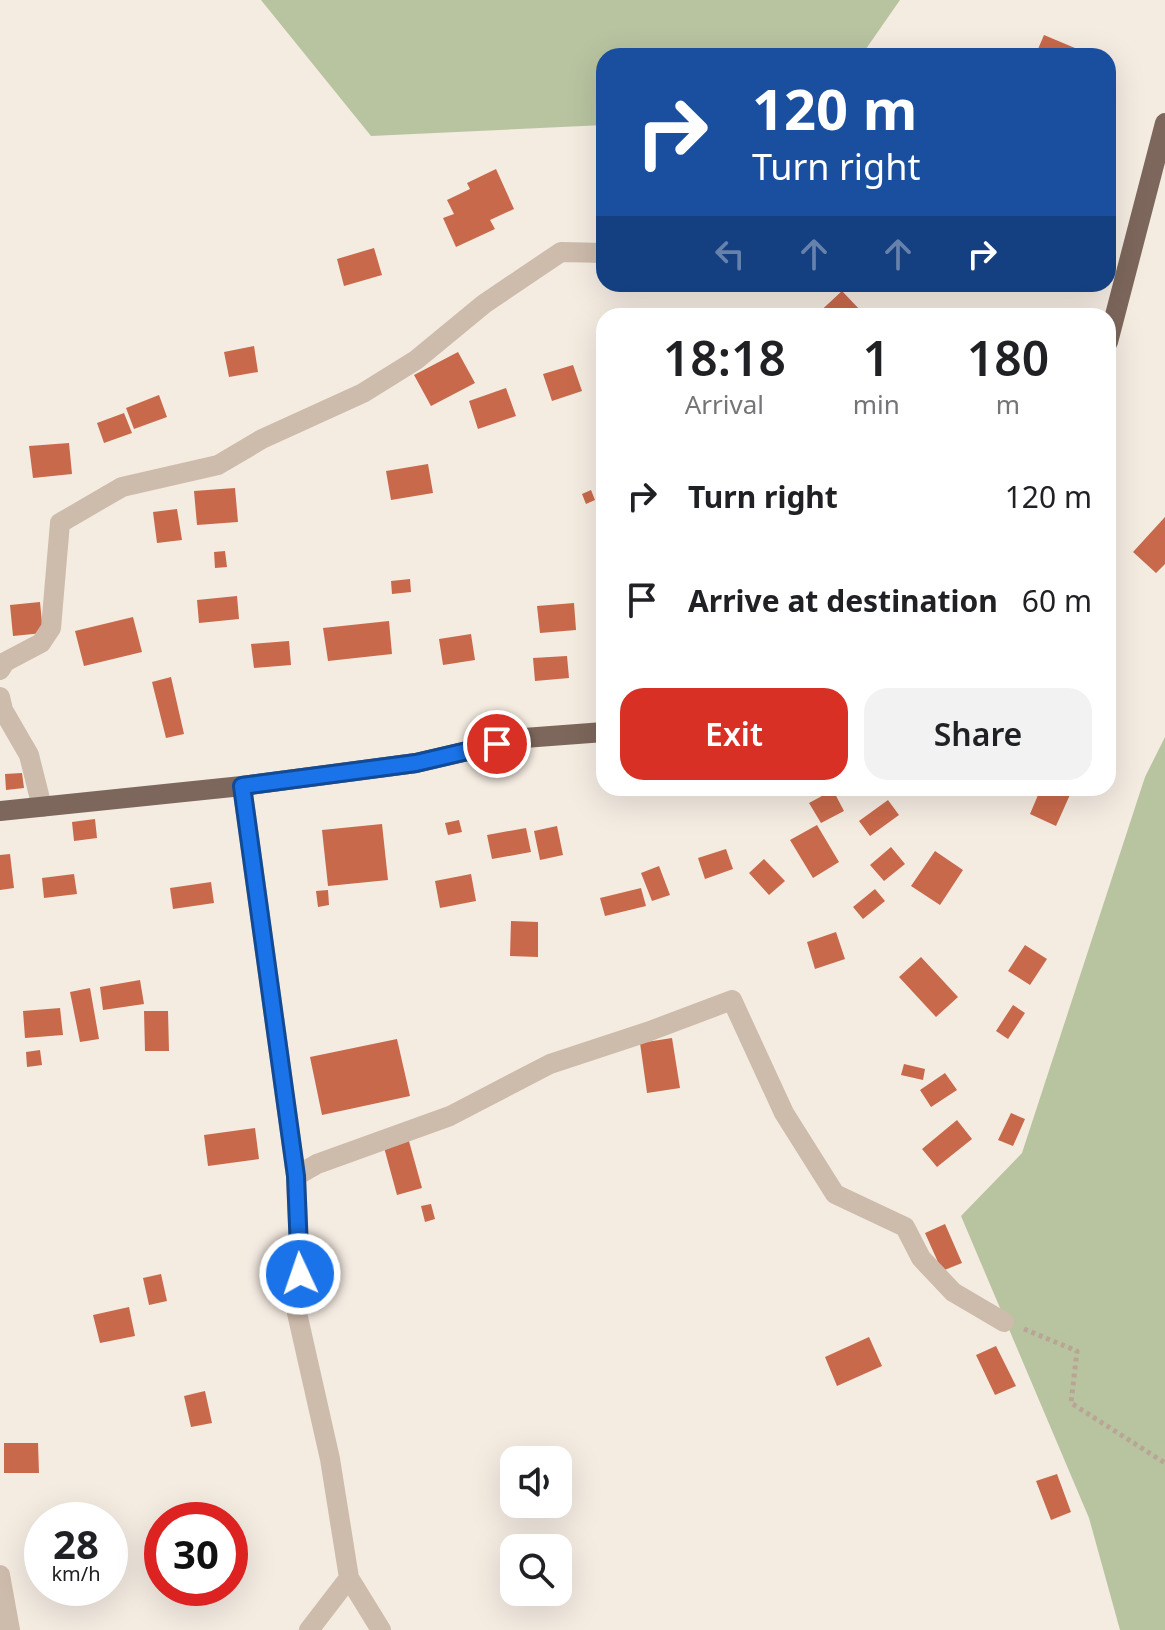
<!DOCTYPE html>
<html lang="en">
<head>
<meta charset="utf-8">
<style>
	body { margin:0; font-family:"Noto Sans",sans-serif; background:#f2f2f2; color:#202124; height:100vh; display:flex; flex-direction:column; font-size:30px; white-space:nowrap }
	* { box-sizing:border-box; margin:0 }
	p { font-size:26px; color:#757577 }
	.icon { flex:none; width:44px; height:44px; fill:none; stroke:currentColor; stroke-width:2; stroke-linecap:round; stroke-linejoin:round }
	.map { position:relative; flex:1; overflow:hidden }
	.drawer { position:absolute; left:596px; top:308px; width:520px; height:488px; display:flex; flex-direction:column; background:#fff; border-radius:24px; box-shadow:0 8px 32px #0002 }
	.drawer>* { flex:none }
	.hud { position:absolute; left:596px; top:48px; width:520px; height:244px; border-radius:24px; box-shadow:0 8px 32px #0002; background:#1a4fa0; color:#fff; overflow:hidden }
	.fabs { position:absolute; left:500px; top:1446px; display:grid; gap:16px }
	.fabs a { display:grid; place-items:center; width:72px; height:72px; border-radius:16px; background:#fff; box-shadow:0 8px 32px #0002; font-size:40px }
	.speed { position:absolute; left:24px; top:1502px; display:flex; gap:16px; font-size:40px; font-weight:700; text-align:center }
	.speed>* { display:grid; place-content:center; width:104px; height:104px; border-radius:50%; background:#fff; box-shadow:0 8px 32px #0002; line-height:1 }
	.speed small { font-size:20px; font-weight:400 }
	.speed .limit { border:12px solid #d22; background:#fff; color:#111 }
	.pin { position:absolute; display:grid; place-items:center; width:68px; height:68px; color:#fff; margin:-34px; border:4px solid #fff; border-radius:50%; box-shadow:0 2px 8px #0007 }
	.me { position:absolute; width:88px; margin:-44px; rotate:357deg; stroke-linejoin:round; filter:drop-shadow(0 0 6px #0008) }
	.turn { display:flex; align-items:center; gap:28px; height:168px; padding:0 24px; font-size:36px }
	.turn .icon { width:104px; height:104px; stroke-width:2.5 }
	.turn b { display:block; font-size:56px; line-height:68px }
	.lanes { display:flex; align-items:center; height:76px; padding:0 24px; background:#0003; justify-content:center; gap:40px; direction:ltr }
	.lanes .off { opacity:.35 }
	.eta { display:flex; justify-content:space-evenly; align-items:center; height:136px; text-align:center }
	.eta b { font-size:48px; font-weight:600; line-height:56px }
	.cta { display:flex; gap:16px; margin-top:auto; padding:16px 24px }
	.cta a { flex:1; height:92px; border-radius:24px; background:#d93025; color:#fff; font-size:32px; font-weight:600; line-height:92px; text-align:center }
	.cta a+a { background:#f2f2f2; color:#202124 }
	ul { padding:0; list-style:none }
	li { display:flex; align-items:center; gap:24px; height:104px; padding:0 24px }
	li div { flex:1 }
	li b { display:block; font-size:30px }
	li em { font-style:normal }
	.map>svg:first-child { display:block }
	.green { fill:#b8c4a0 }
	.building { fill:#c8694b }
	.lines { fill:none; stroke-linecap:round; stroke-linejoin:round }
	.path { stroke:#b9a596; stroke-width:5; stroke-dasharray:4 4; stroke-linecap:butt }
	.minor { stroke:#cdbbac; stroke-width:20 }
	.major { stroke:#7d675c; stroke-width:20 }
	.route-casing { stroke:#114b97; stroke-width:20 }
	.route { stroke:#1a73e8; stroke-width:14 }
</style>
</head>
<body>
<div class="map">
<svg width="1165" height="1630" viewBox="0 0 1165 1630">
	<rect width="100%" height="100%" fill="#f4ebe1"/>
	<!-- green -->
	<path class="green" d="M261,0H900L861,56H604V125L371,136Z
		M1165,737V1630H1120L1089,1518L961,1216L1022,1153L1145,777Z"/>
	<!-- building -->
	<path class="building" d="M1044,35L1094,56H1035Z
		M496,169L514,209L490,220L495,229L456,247L443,218L454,214L447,200L470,189L467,183Z
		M374,248L382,275L344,286L337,259Z
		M842,291L861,311L856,316H815Z
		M254,346L258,372L229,377L224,352Z
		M458,352L475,383L431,406L414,375Z
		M573,365L582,391L552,401L543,374Z
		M506,388L516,416L478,429L469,401Z
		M159,395L167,417L134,429L126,408Z
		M124,413L132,433L104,443L97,423Z
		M69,443L72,474L33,478L29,446Z
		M428,464L433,493L391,500L386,471Z
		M235,488L238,522L197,525L194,491Z
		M591,490L595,500L586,504L582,494Z
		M177,509L182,540L157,543L153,512Z
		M1165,517V564L1156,573L1133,552Z
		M225,551L227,567L215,568L214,552Z
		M410,579L411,592L392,594L391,581Z
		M237,596L239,619L199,623L197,600Z
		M40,602L43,633L13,636L10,605Z
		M574,603L576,630L540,633L537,606Z
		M133,617L142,652L84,666L75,631Z
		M389,621L392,654L328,661L323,628Z
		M471,634L475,660L443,665L439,639Z
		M289,641L291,665L254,668L251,644Z
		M567,656L569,678L535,681L533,658Z
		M171,677L184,734L166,738L152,682Z
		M1108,758L1115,761L1108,777Z
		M22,773L24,788L6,790L5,774Z
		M1041,788H1073L1056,826L1030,814Z
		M833,790L844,811L821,823L809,803Z
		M888,800L899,815L870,836L859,821Z
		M95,819L97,838L74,841L72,822Z
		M459,820L462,832L448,835L445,823Z
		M382,824L388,880L328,886L322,830Z
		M817,825L839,862L813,878L790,840Z
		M557,826L563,855L540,860L534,831Z
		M526,828L531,852L492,859L487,835Z
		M891,847L905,864L884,881L870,865Z
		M726,849L733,869L705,879L698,858Z
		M935,851L963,870L940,905L911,886Z
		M10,854L14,888L0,890V855Z
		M764,859L785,881L769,895L749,873Z
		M659,866L670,895L652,901L641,873Z
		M74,874L77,894L44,898L42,878Z
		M471,874L476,901L440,908L435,881Z
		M211,882L214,903L173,909L170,888Z
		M641,888L646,906L605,916L600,898Z
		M875,889L885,901L863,919L853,907Z
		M328,890L329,905L318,907L316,891Z
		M511,921L538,922V957L510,956Z
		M836,932L845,959L815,969L807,942Z
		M1025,945L1047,959L1030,985L1008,971Z
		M921,957L958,997L936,1017L899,977Z
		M140,980L144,1004L103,1010L100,987Z
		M90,988L99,1039L80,1042L70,992Z
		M1013,1005L1025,1013L1008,1039L996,1031Z
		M60,1008L63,1035L25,1038L23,1011Z
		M144,1011H168L169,1051H145Z
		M672,1038L680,1088L647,1093L640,1043Z
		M397,1039L410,1096L322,1115L310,1057Z
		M40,1050L42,1065L27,1067L26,1052Z
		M904,1064L925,1069L923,1080L901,1075Z
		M945,1073L957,1090L931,1107L920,1090Z
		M1011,1113L1025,1119L1013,1146L998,1140Z
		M957,1120L972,1139L937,1167L922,1149Z
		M255,1128L259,1159L208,1166L204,1135Z
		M407,1134L422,1188L397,1195L382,1140Z
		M431,1204L435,1219L425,1222L421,1206Z
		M945,1224L962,1263L942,1271L925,1233Z
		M161,1274L167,1301L149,1305L143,1278Z
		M129,1307L135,1336L100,1343L93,1315Z
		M869,1337L882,1366L837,1386L825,1357Z
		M996,1346L1016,1386L995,1395L976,1355Z
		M205,1391L212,1423L191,1427L184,1396Z
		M4,1443H38L39,1473H4Z
		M1057,1474L1071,1512L1051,1520L1036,1481Z"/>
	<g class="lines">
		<!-- path -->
		<path class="path" d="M1024,1329L1077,1351L1071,1403L1165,1463"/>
		<!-- minor -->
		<path class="minor" d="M0,670L5,662L41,643L51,628L60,523L122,487L218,465L262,439L363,393L416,360L484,304L561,252L604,253
			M0,697L3,710L29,755L42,807
			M242,786L296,1176L300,1274L297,1313L330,1459L349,1578L381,1630
			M296,1176L317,1164L450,1116L550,1064L650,1031L732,1000L784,1113L835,1194L905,1227L921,1258L953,1292L1004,1322
			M0,1575L10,1630
			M309,1630L349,1578"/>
		<!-- major -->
		<path class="major" d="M1108,342L1165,123
			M0,811L242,786L416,763L524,738L604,732"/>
	</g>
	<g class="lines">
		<!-- route casing -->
		<g class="route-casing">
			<path id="route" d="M300,1274L296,1176L242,786L416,763L497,744"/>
		</g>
		<!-- route -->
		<use href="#route" class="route"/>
	</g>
</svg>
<div class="fabs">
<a><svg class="icon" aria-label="sound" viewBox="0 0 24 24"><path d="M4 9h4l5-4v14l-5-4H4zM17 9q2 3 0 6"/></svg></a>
<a><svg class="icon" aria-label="search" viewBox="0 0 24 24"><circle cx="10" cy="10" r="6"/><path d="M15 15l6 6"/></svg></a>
</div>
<div class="speed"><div>28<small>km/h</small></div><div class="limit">30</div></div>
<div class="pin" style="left:497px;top:744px;background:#d93025"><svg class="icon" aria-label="arrive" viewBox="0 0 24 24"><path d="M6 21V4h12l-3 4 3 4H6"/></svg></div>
<svg class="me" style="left:300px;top:1274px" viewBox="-20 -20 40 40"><circle r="17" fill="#1a73e8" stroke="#fff" stroke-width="3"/><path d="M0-11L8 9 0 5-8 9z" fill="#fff"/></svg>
<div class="hud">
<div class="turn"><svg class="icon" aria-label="right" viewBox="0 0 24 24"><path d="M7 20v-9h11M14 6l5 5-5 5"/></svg><div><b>120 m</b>Turn right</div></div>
<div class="lanes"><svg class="icon off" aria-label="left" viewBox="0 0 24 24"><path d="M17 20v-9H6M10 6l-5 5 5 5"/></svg><svg class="icon off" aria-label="ahead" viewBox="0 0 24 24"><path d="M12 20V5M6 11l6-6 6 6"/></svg><svg class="icon off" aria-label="ahead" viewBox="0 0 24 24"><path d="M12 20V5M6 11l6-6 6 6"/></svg><svg class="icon" aria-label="right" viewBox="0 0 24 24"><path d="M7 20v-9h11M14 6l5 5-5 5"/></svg></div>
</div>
<section class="drawer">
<div class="eta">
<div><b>18:18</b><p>Arrival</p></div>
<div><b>1</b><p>min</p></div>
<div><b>180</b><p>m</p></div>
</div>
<ul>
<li><svg class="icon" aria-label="right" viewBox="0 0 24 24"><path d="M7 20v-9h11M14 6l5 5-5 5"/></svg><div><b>Turn right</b></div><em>120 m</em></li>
<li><svg class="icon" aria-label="arrive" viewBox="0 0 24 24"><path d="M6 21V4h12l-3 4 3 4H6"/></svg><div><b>Arrive at destination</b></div><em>60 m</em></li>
</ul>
<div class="cta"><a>Exit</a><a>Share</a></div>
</section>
</div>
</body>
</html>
